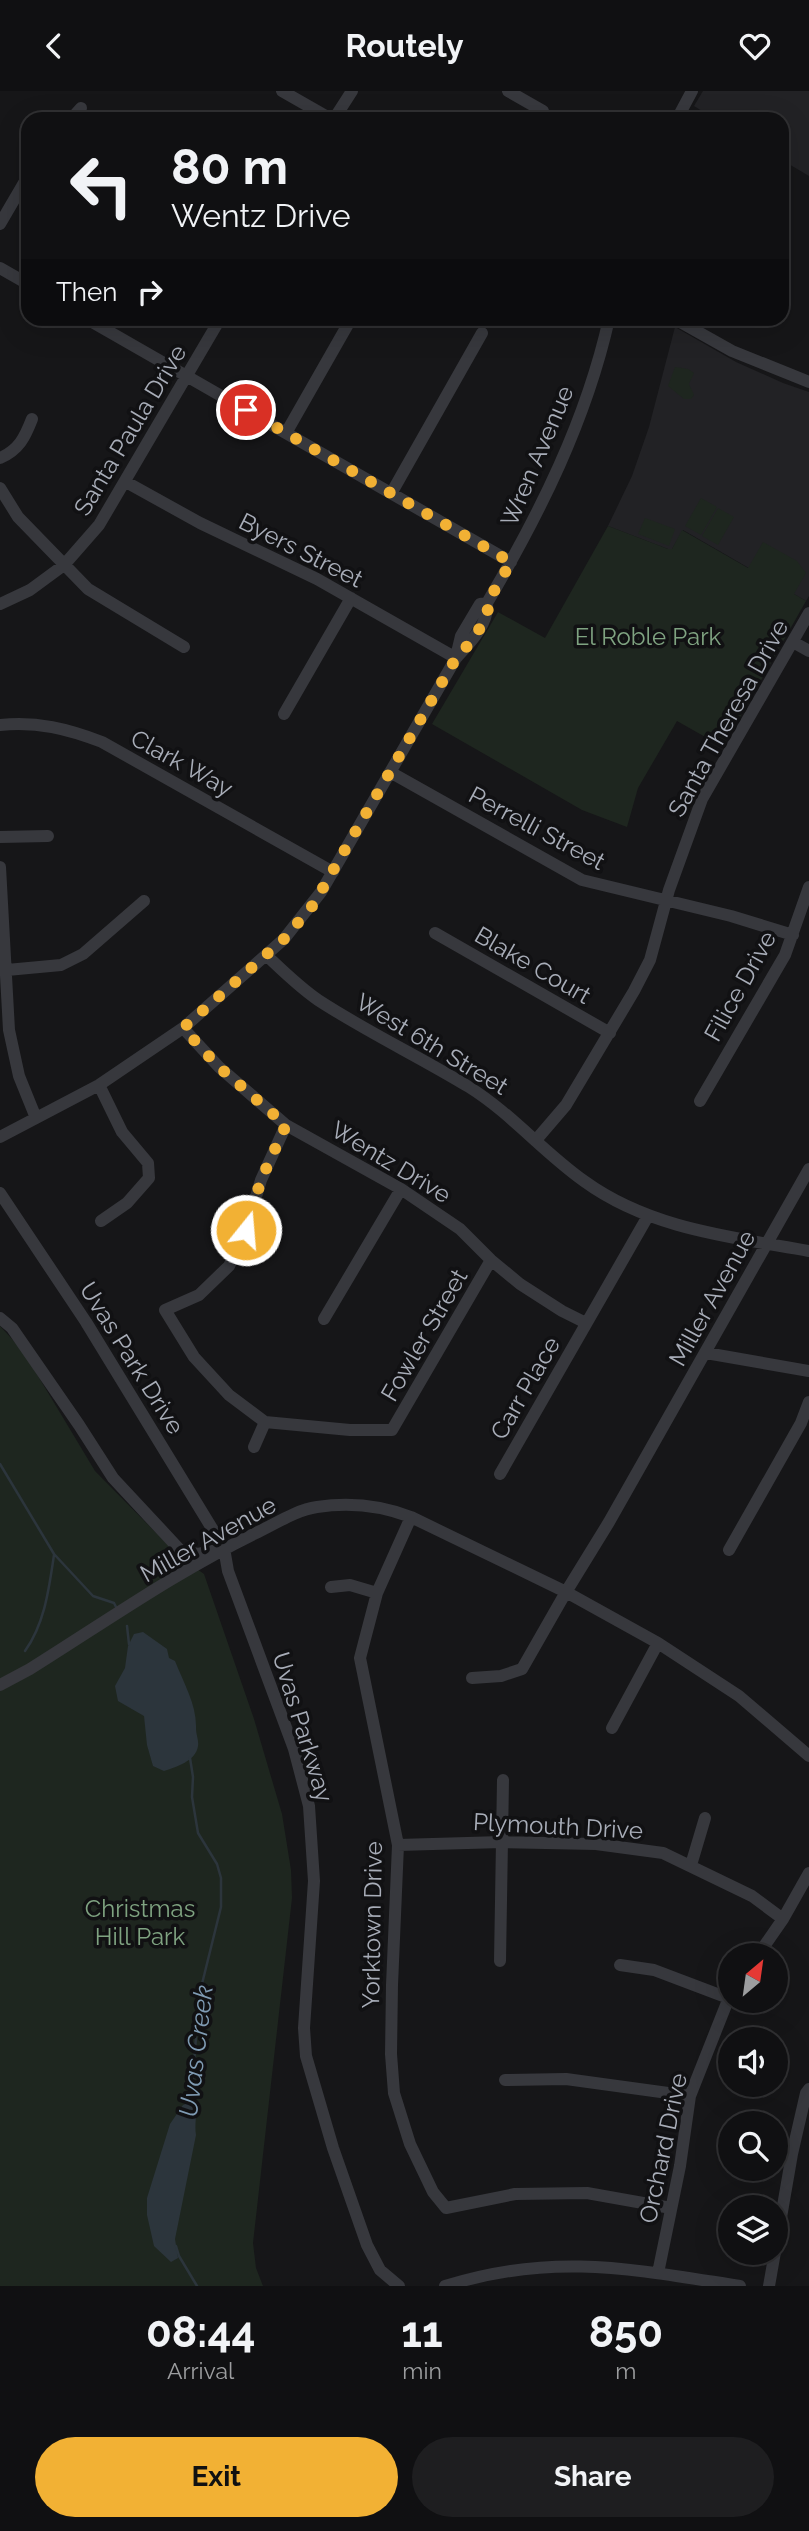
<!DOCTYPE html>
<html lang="en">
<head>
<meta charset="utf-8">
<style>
	body { margin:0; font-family:Raleway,sans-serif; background:#1e1e20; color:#f1f3f6; height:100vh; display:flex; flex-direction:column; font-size:26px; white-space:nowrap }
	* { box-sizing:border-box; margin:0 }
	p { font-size:23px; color:#9c9d9f }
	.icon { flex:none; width:38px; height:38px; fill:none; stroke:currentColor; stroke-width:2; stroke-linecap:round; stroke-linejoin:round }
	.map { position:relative; height:2195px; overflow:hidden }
	.side { display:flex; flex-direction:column; background:#101012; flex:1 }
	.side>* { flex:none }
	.banner { position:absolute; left:21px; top:21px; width:768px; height:214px; border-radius:21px; box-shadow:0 7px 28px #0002,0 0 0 2px #303032; background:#101012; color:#f1f3f6; overflow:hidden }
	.needle { width:46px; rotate:29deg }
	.controls { position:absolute; left:718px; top:1852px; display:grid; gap:14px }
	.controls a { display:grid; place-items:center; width:70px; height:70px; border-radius:50%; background:#101012; box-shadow:0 7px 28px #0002,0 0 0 2px #303032; font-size:35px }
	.pin { position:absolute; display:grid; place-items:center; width:60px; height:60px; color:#fff; margin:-30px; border:4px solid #fff; border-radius:50%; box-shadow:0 2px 7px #0007 }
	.me { position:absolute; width:77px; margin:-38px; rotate:17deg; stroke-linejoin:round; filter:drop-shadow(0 0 5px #0008) }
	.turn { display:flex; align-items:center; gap:24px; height:147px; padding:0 35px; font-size:32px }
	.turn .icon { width:91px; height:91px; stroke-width:2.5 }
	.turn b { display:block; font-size:49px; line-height:60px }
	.then { display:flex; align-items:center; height:66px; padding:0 35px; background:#0003; gap:14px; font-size:26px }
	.eta { display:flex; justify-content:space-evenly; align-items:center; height:119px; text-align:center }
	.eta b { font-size:42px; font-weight:700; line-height:49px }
	.primary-button { display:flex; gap:14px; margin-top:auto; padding:14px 35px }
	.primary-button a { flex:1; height:80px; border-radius:42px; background:#f2b134; color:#111; font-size:28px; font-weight:700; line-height:80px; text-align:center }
	.primary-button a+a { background:#1e1e20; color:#f1f3f6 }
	header { display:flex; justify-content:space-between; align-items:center; height:91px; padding:0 35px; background:#101012; font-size:32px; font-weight:700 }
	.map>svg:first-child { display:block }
	.built { fill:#222225 }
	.green { fill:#1e261f }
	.water { fill:#2c353c }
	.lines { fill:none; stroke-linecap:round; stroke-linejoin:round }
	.stream { stroke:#2c353c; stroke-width:2.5 }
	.minor { stroke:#37383d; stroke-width:12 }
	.route { stroke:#f2b134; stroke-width:12; stroke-dasharray:0 21.6 }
	.labels { text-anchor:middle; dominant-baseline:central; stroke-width:7; stroke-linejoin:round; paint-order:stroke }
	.street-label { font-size:24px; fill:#a8adb8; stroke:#111113 }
	.park-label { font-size:24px; fill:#7fa381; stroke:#111113 }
	.water-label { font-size:26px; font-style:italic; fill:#7f9bb3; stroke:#111113 }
</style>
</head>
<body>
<header><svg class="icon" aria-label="back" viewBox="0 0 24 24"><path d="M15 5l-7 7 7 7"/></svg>Routely<svg class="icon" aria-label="heart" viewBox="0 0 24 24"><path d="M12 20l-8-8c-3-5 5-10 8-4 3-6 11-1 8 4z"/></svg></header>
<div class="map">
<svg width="809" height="2195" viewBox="0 0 809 2195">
	<rect width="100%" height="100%" fill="#161618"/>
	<!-- built -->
	<path class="built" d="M703,0H809V85L782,69V28H715L694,15Z
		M675,236L736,271L783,292L809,301V505L806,510L683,439L672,458H668L608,435L632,385L649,336Z"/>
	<!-- green -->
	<path class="green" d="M675,276L688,278L694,282L689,293L694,304L691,308H684L668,295Z
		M701,407L717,416L701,444L685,435Z
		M718,417L734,426L718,454L702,445Z
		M645,427L675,438L669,455L638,443Z
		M608,435L668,458H672L682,439L748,477L763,451L797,470L806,482L794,503L806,510L723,656L677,630L638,697L627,736L582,719L432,633L498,521L545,547Z
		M0,1235L23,1260L95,1380L179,1465L204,1483L254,1628L282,1723L291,1779L292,1807L253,2152L256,2177L263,2195H0Z"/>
	<!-- water -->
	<path class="water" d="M143,1541L167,1558L169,1567L175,1570C184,1593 197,1614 196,1638C196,1643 199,1650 198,1655C196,1670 176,1676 164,1680L153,1675L147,1654L144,1625L118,1610L115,1595L125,1577L128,1555L134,1543Z
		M195,2009C198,2022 194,2032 196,2044L175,2148L178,2167L171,2171L154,2155L147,2124V2107L170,2033L183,2014Z"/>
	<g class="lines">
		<!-- stream -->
		<path class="stream" d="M0,1373L54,1463L93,1505L114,1512L116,1516
			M127,1535L129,1553
			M25,1560C45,1532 49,1497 54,1464
			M190,1667L193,1686L192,1706L198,1742L217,1773L221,1787V1816L199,1905L191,2014
			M176,2155L179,2165L197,2195"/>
		<!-- minor -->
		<path class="minor" d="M282,0L331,28
			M508,0L543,20
			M71,28L81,17
			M334,28L352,0
			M677,28L692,0
			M0,133L28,85
			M0,177L28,193
			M87,228L511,471
			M675,228L732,260L809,291
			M286,342L351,228
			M0,367C19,359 25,346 32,328
			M126,391L200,432L317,488L456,567
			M0,397L18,426L88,498L184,556
			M392,401L482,242
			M0,513L30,499L64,474L99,434L220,228
			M793,551L809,560
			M456,566L461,545L480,513L487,512C540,422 586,330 609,228
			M284,623L351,507
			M0,634C37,630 68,638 102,651L333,781
			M390,681L582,789L731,825L793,844
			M0,746L48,745
			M0,776L9,939L19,985L36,1027
			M435,842L610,942
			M266,864C283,880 299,896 318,909C367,941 420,966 469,996C512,1023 543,1061 584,1090C650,1138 731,1146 809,1160
			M7,879L61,874L83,863L144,810
			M183,937L219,976L286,1034L401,1098L460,1138L491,1169L520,1193L562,1220L586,1232
			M99,994L122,1041L148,1072L149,1087L127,1112L101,1130
			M700,1010L785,864L809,796
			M286,1034L261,1089L246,1139L229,1175L199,1204L165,1219L194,1266L229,1304L265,1331L350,1339H392L491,1169
			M0,1046L99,994L183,937L284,848L321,801L456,567C470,552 489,533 487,512
			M536,1049L566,1014L634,900L650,869L669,799L702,708L809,522
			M0,1102L86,1231L224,1457L228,1480L294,1658L309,1715L314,1790L304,1937L306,1965L333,2057L367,2154L380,2179L399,2195
			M0,1227L12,1237L79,1334L113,1387L181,1460L198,1463L213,1459
			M324,1228L401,1098
			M706,1262L809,1280
			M254,1356L265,1331
			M500,1383L648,1125
			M411,1426L377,1502L360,1567L398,1754L392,1894L391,1963L394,2002L410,2053L433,2101L446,2117L515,2103L587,2102L671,2117
			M729,1459L801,1332L809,1311
			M331,1496L350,1494L377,1502
			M472,1587L501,1585L522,1578L566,1501L609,1431L809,1078
			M0,1594L30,1578C105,1531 179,1479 258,1441C277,1432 296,1419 317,1416C349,1411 380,1414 411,1426L566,1501L658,1552L739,1605L809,1665
			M612,1637L658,1552
			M398,1754L502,1751L596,1753L663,1762L752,1805L783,1828
			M691,1774L705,1727
			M758,1864L783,1828L809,1782
			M500,1870L503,1689
			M620,1874L654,1879L728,1907
			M505,1989L566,1988L690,2005
			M775,2161L792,2063L806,2002L809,1998
			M658,2182L680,2075L690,2005L730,1904
			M445,2195C554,2161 631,2178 740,2195
			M769,2195L775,2161"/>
	</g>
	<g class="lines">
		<!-- route -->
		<path class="route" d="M246,1139L261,1089L286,1034L219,976L183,937L284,848L313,814L456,567L471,551L480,537L488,522L487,512L511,471L246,319"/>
	</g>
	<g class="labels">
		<!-- street labels -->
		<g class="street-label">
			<text transform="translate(130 339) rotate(-59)">Santa Paula Drive</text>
			<text transform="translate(537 365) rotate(-67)">Wren Avenue</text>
			<text transform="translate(301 459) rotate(27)">Byers Street</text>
			<text transform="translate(728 627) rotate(-61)">Santa Theresa Drive</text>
			<text transform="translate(182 672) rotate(29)">Clark Way</text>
			<text transform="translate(537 737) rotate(28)">Perrelli Street</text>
			<text transform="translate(533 874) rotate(30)">Blake Court</text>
			<text transform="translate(740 895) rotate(-61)">Filice Drive</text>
			<text transform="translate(432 953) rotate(31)">West 6th Street</text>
			<text transform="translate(391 1071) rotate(31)">Wentz Drive</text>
			<text transform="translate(712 1207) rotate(-61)">Miller Avenue</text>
			<text transform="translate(424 1244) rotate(-60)">Fowler Street</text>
			<text transform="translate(132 1267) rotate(58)">Uvas Park Drive</text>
			<text transform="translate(525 1297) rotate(-60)">Carr Place</text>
			<text transform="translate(208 1448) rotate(-29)">Miller Avenue</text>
			<text transform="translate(303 1636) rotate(73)">Uvas Parkway</text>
			<text transform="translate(558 1735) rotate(3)">Plymouth Drive</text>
			<text transform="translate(372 1834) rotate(-89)">Yorktown Drive</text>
			<text transform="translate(663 2057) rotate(-78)">Orchard Drive</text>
		</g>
		<!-- park labels -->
		<g class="park-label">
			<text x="648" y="545">El Roble Park</text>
			<text x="140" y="1817">Christmas<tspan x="140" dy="28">Hill Park</tspan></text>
		</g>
		<!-- water labels -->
		<g class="water-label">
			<text transform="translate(196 1960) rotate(-83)">Uvas Creek</text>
		</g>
	</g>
</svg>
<div class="controls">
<a><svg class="needle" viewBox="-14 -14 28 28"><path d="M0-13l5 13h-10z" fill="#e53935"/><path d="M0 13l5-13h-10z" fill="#9c9d9f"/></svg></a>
<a><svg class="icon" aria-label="sound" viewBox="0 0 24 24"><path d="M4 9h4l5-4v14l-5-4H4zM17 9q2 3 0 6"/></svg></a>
<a><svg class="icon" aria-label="search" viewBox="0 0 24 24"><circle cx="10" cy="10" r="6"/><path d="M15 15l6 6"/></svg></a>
<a><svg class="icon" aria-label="layers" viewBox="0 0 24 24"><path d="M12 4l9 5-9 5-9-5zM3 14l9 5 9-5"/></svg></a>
</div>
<div class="pin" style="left:246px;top:319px;background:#d93025"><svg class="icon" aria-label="arrive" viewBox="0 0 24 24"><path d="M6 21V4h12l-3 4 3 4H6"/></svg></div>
<svg class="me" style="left:246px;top:1139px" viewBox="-20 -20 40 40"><circle r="17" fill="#f2b134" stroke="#fff" stroke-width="3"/><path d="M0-11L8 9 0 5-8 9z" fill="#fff"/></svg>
<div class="banner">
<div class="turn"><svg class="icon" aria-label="left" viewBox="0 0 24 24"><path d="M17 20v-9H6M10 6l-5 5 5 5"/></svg><div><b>80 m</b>Wentz Drive</div></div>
<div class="then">Then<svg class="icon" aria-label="right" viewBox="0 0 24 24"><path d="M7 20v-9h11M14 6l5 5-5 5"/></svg></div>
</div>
</div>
<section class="side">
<div class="eta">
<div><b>08:44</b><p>Arrival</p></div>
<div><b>11</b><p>min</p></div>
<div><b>850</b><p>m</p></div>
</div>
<div class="primary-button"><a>Exit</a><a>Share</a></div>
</section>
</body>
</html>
